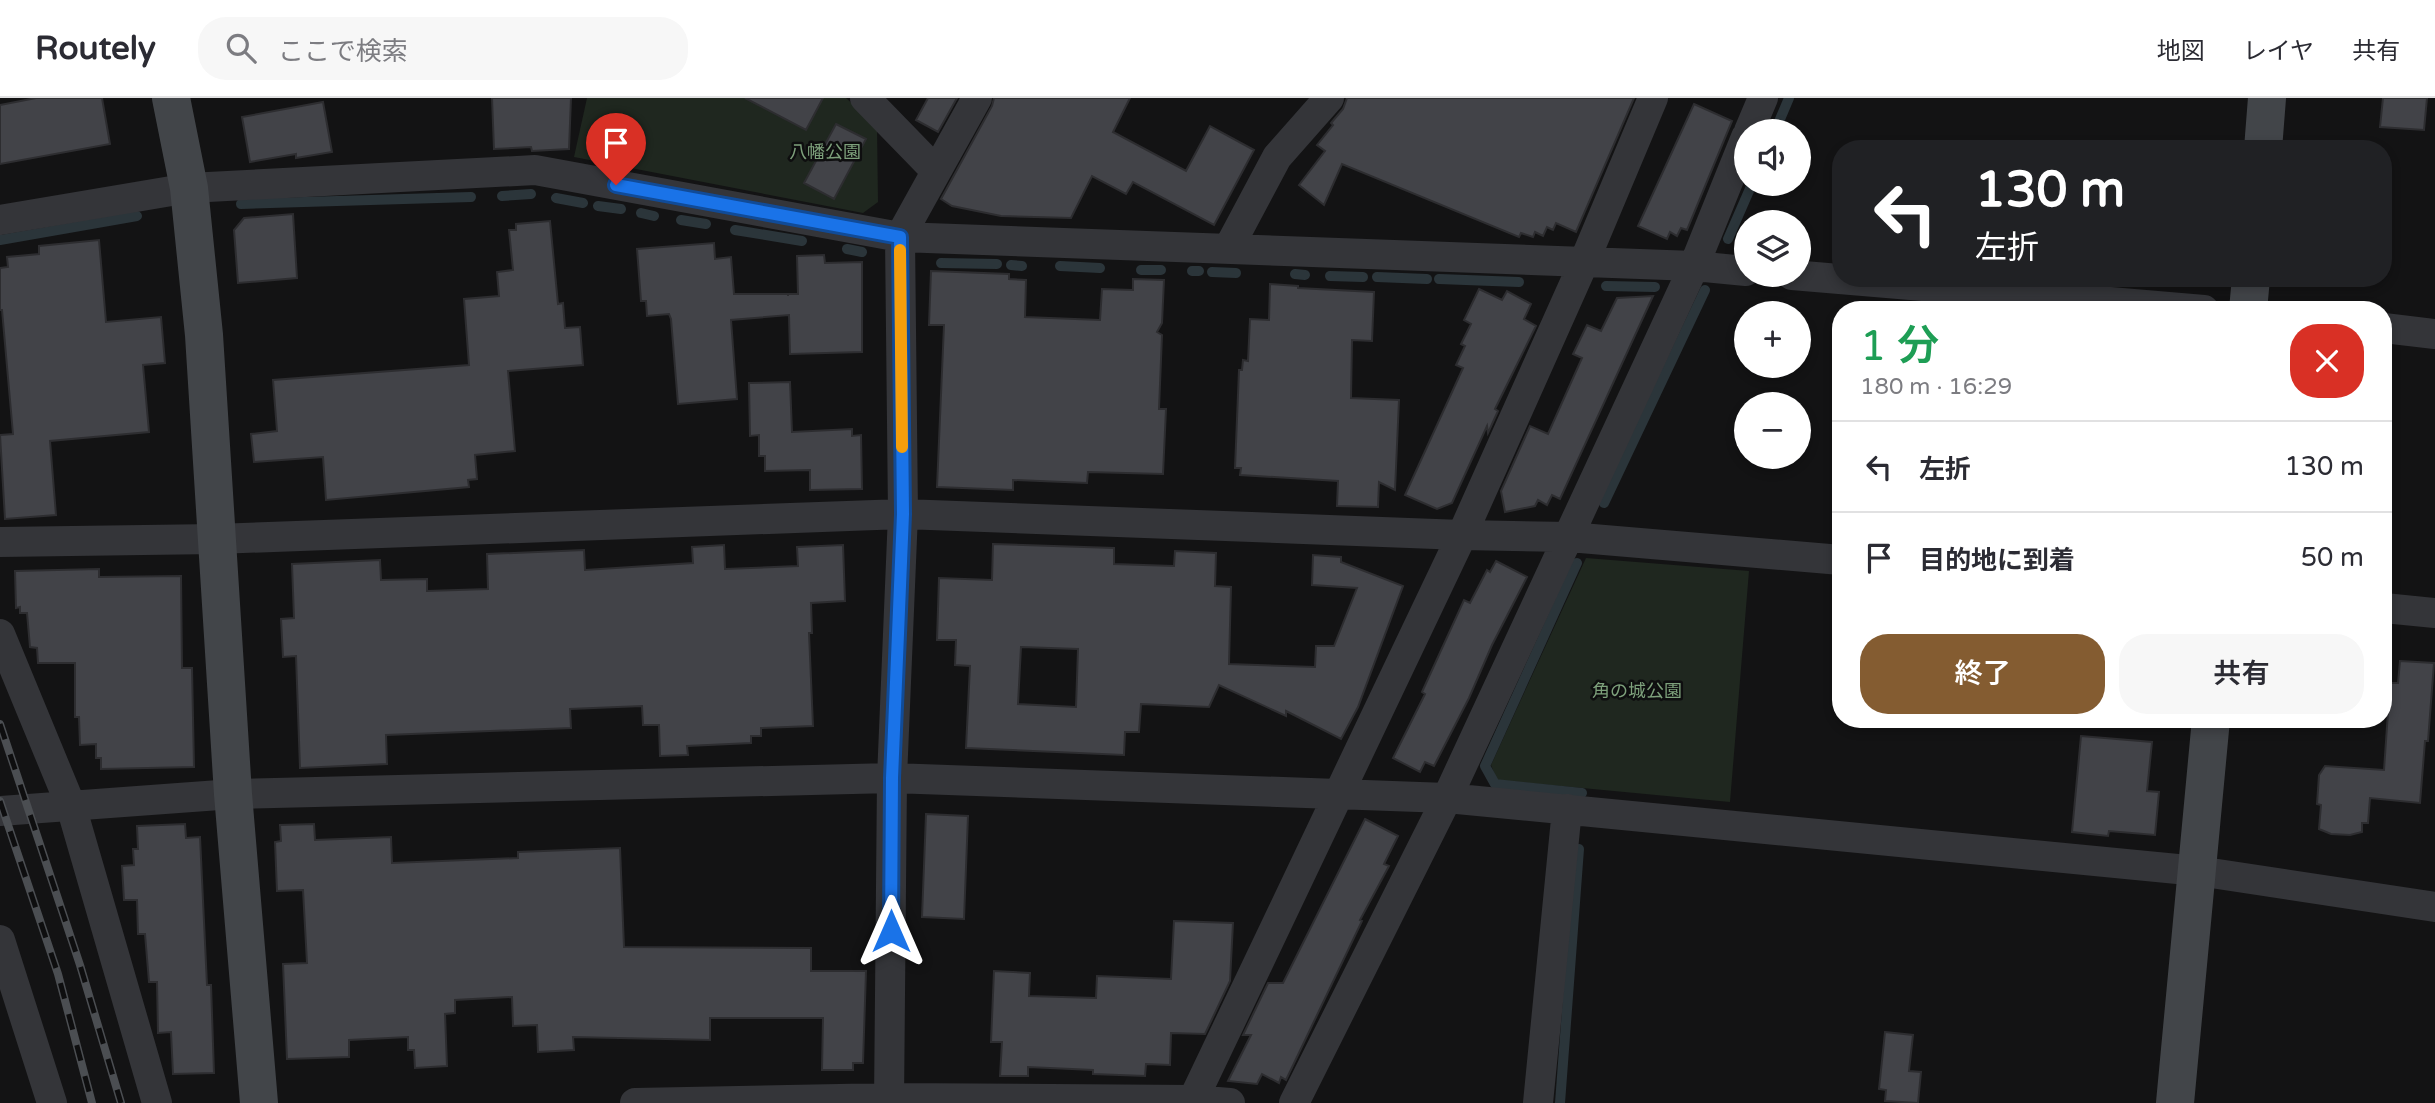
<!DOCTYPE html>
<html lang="ja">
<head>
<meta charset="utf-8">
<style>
	body { margin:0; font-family:"Varela Round","Noto Sans JP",sans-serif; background:#f7f7f7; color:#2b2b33; height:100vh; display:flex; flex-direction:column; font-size:26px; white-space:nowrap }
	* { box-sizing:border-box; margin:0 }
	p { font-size:23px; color:#7c7c81 }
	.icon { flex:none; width:38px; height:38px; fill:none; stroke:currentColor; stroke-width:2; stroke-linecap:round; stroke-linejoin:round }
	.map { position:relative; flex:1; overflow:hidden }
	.panel { position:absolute; left:1832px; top:203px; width:560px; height:427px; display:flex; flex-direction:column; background:#fff; border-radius:28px; box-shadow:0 4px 10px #0003 }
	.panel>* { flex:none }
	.guide { position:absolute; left:1832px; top:42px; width:560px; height:147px; border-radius:28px; box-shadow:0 4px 10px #0003; background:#202124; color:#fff; overflow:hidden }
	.fabs { position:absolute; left:1734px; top:21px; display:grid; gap:14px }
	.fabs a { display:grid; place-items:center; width:77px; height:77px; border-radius:50%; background:#fff; box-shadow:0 4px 10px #0003; font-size:35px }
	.pin { position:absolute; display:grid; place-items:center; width:60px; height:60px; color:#fff; margin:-72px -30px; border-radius:50% 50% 50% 0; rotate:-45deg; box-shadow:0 0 7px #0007 }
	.pin .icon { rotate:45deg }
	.me { position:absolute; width:77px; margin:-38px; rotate:0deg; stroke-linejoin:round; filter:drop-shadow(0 0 5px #0008) }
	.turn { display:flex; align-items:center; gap:24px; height:147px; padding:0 28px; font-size:32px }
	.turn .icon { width:91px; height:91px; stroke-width:2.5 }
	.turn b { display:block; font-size:49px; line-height:60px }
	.round { display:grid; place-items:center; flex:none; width:74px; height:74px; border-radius:28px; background:#f7f7f7 }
	.overview { display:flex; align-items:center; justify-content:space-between; height:119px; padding:0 28px }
	h1 { font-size:42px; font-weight:600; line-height:52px; color:#1e9e55 }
	.button { display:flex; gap:14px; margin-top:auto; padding:14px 28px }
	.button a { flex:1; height:80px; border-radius:28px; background:#845c31; color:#fff; font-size:28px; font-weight:600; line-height:80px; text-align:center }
	.button a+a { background:#f7f7f7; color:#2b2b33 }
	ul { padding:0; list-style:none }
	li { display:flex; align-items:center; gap:21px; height:91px; padding:0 28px; border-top:2px solid #e1e1e2 }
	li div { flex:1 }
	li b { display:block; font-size:26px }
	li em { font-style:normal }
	header { display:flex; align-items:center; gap:42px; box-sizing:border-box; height:98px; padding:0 35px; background:#fff; border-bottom:2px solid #e1e1e2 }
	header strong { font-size:33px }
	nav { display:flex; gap:38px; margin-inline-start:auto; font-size:24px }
	.search { width:490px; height:63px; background:#f7f7f7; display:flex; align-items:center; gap:18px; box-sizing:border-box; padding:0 24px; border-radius:28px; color:#7c7c81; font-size:26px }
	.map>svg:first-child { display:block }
	.green { fill:#1f271f }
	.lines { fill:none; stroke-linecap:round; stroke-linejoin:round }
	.stream { stroke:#2b353a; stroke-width:10 }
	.building { fill:#424348; stroke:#2d2d30; stroke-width:2; fill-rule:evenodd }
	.street { stroke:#343539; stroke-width:30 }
	.secondary { stroke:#424549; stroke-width:38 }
	.rail-casing { stroke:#4b4e52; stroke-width:8 }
	.rail { stroke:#0e0e0f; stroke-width:5; stroke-dasharray:16; stroke-linecap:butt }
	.route-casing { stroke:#114b97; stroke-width:18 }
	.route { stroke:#1a73e8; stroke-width:12 }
	.slow { stroke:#f59e0b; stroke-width:12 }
	.labels { text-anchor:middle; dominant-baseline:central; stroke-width:5; stroke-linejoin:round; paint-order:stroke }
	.park-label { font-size:18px; fill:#7da07b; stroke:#0e0e0f }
</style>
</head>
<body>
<header>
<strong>Routely</strong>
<div class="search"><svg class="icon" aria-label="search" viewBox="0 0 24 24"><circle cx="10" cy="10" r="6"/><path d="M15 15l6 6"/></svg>ここで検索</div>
<nav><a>地図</a><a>レイヤ</a><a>共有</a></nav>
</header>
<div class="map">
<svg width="2435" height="1005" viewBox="0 0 2435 1005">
	<rect width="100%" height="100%" fill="#131314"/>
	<!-- green -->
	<path class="green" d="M587,0H846L877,28L878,104L863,115L574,59Z
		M1586,460L1749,473L1730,704L1497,682L1491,667Z"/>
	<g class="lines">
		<!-- stream -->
		<path class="stream" d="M1775,33L1789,0
			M502,98L531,96
			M556,100L583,105
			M241,106L471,99
			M598,108L621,111
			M641,115L654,118
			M681,122L706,126
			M735,132L802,143
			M1728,141L1752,86
			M0,142L137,118
			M847,151L862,154
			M941,165L997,166
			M1011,167L1022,168
			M1060,168L1100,170
			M1141,172H1161
			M1192,173H1199
			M1212,174L1236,175
			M1295,176L1305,177
			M1330,178L1363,179
			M1377,179L1427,181
			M1439,181L1519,184
			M1606,188L1655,189
			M1604,405L1705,192
			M1577,465L1485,668L1495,686L1582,695
			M1560,1005L1579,751"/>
	</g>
	<!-- building -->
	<path class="building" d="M36,0H102L110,46L0,66V7Z
		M492,0H571L569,51L532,53L531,49L494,51Z
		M745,0H823L806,32Z
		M928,0H957L938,34L916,22Z
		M994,0H1130L1113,34L1186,73L1210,28L1254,52L1214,127L1133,84L1126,96L1092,78L1071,120L1001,118L952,108L941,101L992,8Z
		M1347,0H1634L1576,134L1556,125L1553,132L1547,129L1543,138L1535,134L1533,139L1521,135L1519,139L1342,66L1324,107L1299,87L1325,53L1317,47L1333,27L1331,25L1343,11Z
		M2383,0H2427L2424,32L2380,29Z
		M323,4L332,54L296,60V56L250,64L242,19Z
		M1694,6L1732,23L1687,132L1681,130L1677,138L1670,134L1667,141L1638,128Z
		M836,26L866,41L834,101L804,85Z
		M293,116L297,180L238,185L234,132L244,120Z
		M550,123L558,206L563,205L565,230L580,229L583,267L508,273L515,353L475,357L477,381L468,382L469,389L326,402L323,359L254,364L251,336L277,333L273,282L469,267L464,201L499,198L497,174L513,172L509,132H516V126Z
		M99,142L106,224L161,219L165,265L143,267L149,334L50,343L56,417L5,421L0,337L13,336L2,212H0V170L8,169L7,159L39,156V148Z
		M714,145L715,161L731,159L734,196H788V198V196H798L797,158L824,157L825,165L862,164V254L790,256L789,217L731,222L737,301L678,306L671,221L669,216L647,218L646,203H641L637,151Z
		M931,173L1009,176V181L1026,182L1025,219L1100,222L1102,191L1133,192V181L1164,182L1162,225L1157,234L1162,237L1159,311H1166L1163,376L1088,374L1087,385L1013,382V392L937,389L944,227H929Z
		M1270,186L1298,188V190L1374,194L1372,243L1352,242L1351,300L1399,302L1395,392L1379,384L1378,409L1337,408L1338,383L1240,377L1241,370H1235L1239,272H1242L1243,262L1248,263L1250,221L1269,222Z
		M1479,191L1502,202L1507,193L1531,206L1524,221L1536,228L1495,311L1498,313L1488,335L1487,328L1452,405L1437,411L1405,397L1463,270L1456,267L1465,248L1461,246L1471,226L1464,222Z
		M1653,198L1560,401L1552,397L1547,407L1538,402L1535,408L1505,414L1501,393L1530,328L1548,336L1582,260L1573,256L1587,227L1601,233L1617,200Z
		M790,284L792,334L852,331V338L861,337L862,391L810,392V372L765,373V358H759V337L750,338L749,285Z
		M993,446L1114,450V466L1174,468L1175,453L1216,455L1215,488L1231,489L1229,566L1315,569L1316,548H1334L1357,490L1312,487L1313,457L1341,459V464L1403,488L1358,609L1341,641L1286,613V618L1219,587L1209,609L1141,606L1139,634H1125L1124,657L966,650L970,568L955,567L956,542H937L939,480L992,482ZM1021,549L1078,551L1076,609L1018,606Z
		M724,447L725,471L798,468L797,449L843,447L845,503L811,505L812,535H809L813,628L761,630V638H751V645L687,648L688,657L660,658L659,627H643L642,608L570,611L571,630L386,637L387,666L300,670L296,558L283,559L281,521L294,520L292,466L380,462L381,482L427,481V493L488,491L487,456L584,452L585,472L693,465L692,449Z
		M1496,463L1527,479L1492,547L1469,600L1434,668L1425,664L1420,674L1393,660L1425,596L1422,594L1464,502L1470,505L1487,472L1490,474Z
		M99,471V479L181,478L182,570H192L194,669L101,671V660H96V646L80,647L79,619H75V565H38L37,550L30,549L27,515H20V509L16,510L15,473Z
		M2400,563L2434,565L2428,643H2425L2420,705L2370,700L2368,725H2362V734L2350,737L2331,736L2319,731L2321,707L2317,706L2319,677L2325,668L2384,672L2390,585H2398Z
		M2081,638L2152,644L2147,693L2159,694L2155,737L2109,733L2108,738L2072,734Z
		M926,716L968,718L964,821L922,819Z
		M1365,721L1398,738L1384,766L1389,768L1360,822L1362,823L1286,982L1281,979L1279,985L1262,976L1257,986L1228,983L1251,937H1243L1268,885H1283Z
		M185,726L186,740L200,739L207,887H211L214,975L173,976L171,934L158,935L157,884H149L145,836H138L137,802H124L122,768L134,767L133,751H138L137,728Z
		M314,726L315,742L391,739L392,765L518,760V754L620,750L624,849L811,850V873H866L863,965H853V972H822L823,920H710V942L573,939L574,952L538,954L537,927L513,928L512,899L455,902V915L445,916L447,968L415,970L414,952H408V939L349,942V959L287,961L283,866L307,865L303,792L277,793L275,744L281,743L280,727Z
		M1174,823L1233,825L1230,883L1205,936L1171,935L1170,967L1146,966L1145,978L1093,976V972L1028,969V978H1000L1002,944H991L994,873L1030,875L1029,898L1096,900L1097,878L1171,881Z
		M1885,934L1913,937L1909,973L1921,974L1918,1005L1885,1003L1886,992L1879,991Z"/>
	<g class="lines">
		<!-- street -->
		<path class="street" d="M865,0L935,72
			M1749,33L1763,0
			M0,122L189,90L535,72L900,139L1694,168L1746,173
			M1228,151L1277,59L1329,0
			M1792,177L2204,212
			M2384,230L2435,236
			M0,444L216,441L903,416L1462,437L1569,439L1841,462
			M2384,510L2435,515
			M0,536L71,708L157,1005
			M0,713L233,696L892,680L1447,700L2198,773L2435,809
			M0,842L52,1005
			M1193,1002L1462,437L1584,164L1653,0
			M635,1005L890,1000L1193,1002L1230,1005
			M889,1005L892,680L903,416L900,139L977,0
			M1294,1005L1447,700L1694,168L1746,39
			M1538,1005L1567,711"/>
		<!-- secondary -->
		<path class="secondary" d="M171,0L189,90L204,237L233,696L259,1005
			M2263,51L2267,0
			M2248,212L2251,180
			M2175,1005L2211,621"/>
		<!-- rail casing -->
		<g class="rail-casing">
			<path id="rail" d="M0,626L80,867L121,1005
				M0,703L58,876L92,1005"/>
		</g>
		<!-- rail -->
		<use href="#rail" class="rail"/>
	</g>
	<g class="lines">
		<!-- route casing -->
		<g class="route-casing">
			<path id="route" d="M616,87L900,139L903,416L892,680L891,833"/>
		</g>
		<!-- route -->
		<use href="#route" class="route"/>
		<!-- slow -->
		<path class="slow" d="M900,152L902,349"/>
	</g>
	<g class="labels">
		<!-- park labels -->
		<g class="park-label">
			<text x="825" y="54">八幡公園</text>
			<text x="1637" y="593">角の城公園</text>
		</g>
	</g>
</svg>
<div class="fabs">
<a><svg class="icon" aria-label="sound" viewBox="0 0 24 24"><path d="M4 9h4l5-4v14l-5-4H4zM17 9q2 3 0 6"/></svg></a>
<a><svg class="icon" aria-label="layers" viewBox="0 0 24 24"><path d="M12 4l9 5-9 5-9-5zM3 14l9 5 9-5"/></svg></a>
<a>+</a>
<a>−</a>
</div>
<div class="pin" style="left:616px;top:87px;background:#d93025"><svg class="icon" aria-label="arrive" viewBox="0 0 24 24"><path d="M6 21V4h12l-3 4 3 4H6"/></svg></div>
<svg class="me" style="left:891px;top:833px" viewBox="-20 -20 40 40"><path d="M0-17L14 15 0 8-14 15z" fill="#1a73e8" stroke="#fff" stroke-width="4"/></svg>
<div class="guide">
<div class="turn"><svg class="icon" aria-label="left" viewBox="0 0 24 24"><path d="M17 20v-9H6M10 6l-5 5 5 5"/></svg><div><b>130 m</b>左折</div></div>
</div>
<section class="panel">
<div class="overview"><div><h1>1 分</h1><p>180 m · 16:29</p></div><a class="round" style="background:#d93025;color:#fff"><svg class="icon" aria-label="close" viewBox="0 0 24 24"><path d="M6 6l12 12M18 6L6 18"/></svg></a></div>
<ul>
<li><svg class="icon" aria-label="left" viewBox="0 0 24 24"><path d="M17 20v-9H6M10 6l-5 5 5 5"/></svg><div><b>左折</b></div><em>130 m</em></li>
<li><svg class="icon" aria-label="arrive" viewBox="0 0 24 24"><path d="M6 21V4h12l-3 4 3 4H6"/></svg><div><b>目的地に到着</b></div><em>50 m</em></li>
</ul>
<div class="button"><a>終了</a><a>共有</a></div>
</section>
</div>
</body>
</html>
